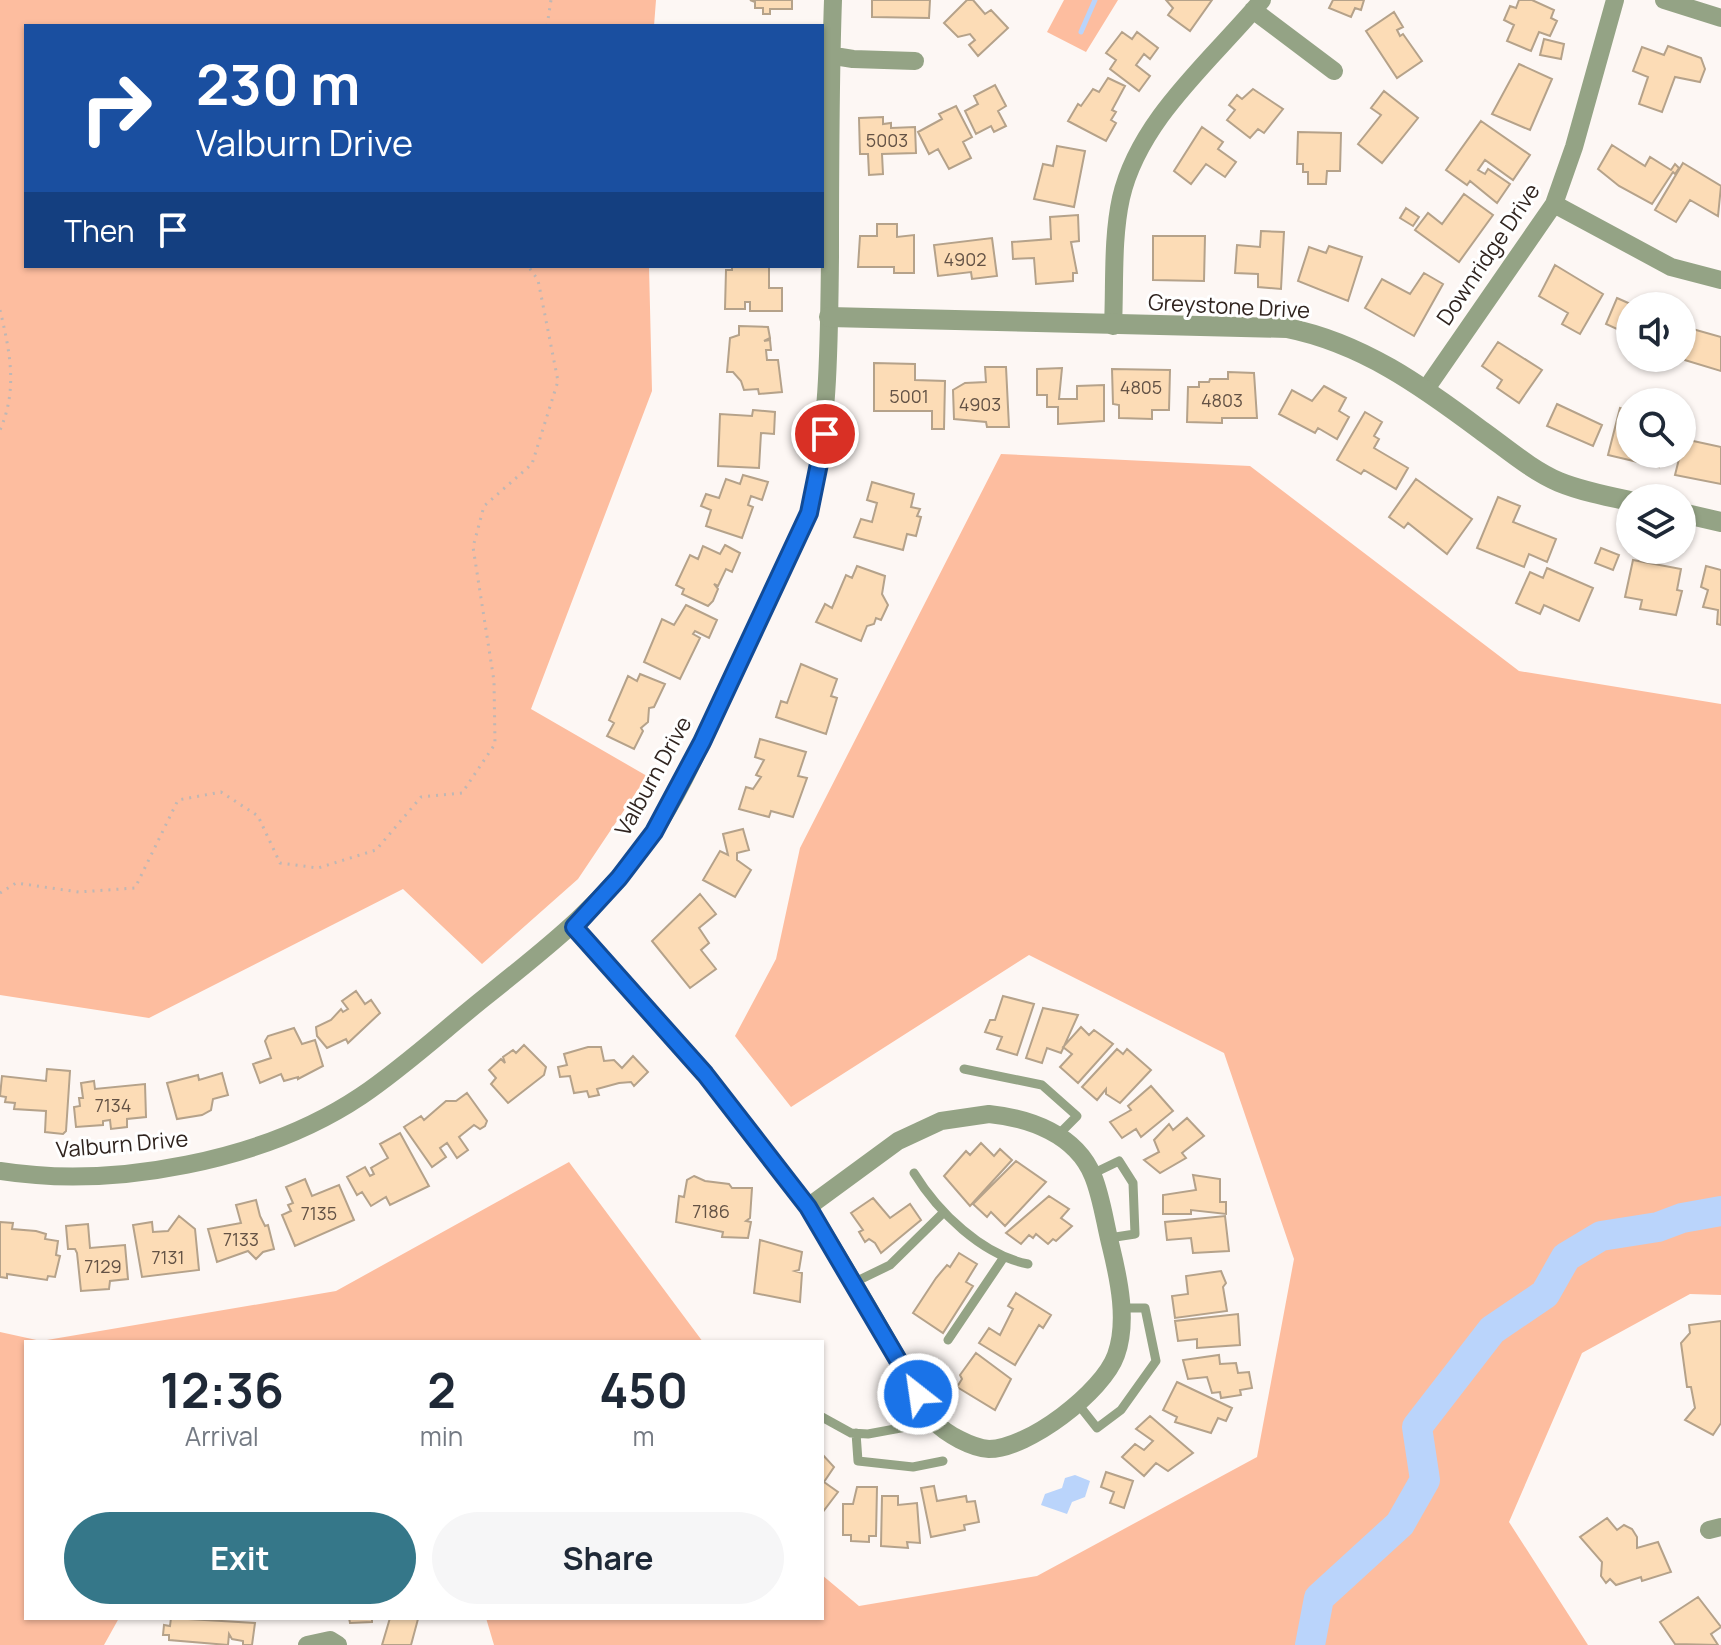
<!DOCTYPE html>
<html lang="en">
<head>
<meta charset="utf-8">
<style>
	body { margin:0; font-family:Manrope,sans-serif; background:#f6f6f7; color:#1f2937; height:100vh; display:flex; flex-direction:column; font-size:30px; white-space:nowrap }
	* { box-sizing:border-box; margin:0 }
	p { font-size:26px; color:#747a83 }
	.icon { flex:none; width:44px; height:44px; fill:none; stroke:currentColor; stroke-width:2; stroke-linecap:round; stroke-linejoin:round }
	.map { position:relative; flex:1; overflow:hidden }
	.panel { position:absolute; left:24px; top:1340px; width:800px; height:280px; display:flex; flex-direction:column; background:#fff; border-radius:0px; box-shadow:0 2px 6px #0004 }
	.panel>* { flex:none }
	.banner { position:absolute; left:24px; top:24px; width:800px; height:244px; border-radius:0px; box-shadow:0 2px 6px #0004; background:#1a4fa0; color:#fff; overflow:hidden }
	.buttons { position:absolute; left:1616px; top:292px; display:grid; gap:16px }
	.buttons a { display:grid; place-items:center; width:80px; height:80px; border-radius:50%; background:#fff; box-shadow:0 2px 6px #0004; font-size:40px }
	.pin { position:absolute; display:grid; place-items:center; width:68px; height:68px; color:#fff; margin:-34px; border:4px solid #fff; border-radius:50%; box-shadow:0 2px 8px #0007 }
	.me { position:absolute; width:88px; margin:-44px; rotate:330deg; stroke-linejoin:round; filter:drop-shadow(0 0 6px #0008) }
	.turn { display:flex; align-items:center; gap:28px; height:168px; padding:0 40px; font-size:36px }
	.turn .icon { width:104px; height:104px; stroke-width:2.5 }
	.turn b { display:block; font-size:56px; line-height:68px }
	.then { display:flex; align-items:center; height:76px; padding:0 40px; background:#0003; gap:16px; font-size:30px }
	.eta { display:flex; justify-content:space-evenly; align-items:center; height:136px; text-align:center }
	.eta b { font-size:48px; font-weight:700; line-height:56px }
	.cta { display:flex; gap:16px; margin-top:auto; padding:16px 40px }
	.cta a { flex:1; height:92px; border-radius:48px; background:#357789; color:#fff; font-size:32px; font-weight:700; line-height:92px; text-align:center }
	.cta a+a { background:#f6f6f7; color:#1f2937 }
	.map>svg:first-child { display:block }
	.green { fill:#fdbd9f }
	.water { fill:#bad4fb }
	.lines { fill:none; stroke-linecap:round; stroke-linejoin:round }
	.stream { stroke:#bad4fb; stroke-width:5 }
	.river { stroke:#bad4fb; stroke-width:30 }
	.building { fill:#fcdcb6; stroke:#b5a28a; stroke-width:2 }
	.path { stroke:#bfb7b4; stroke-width:3; stroke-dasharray:2 6; stroke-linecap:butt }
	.service { stroke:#94a385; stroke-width:9 }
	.minor { stroke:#94a385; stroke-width:18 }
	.tertiary { stroke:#94a385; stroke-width:20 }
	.route-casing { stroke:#114b97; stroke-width:20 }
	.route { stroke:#1a73e8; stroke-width:14 }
	.labels { text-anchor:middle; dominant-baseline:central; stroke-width:6; stroke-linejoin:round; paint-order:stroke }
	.number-label { font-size:18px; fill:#635245 }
	.street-label { font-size:22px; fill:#30241f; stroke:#fff }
</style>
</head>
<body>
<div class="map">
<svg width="1721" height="1645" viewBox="0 0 1721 1645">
	<rect width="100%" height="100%" fill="#fdf7f4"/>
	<!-- green -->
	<path class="green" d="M0,0H656L654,26H26V266H649L652,391L531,709L647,776L578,879L482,964L403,889L149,1018L0,995Z
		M1064,0H1118L1086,52L1047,32Z
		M1001,454L1250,466L1519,671L1721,704V1295L1690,1294L1582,1353L1509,1522L1588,1645H494L486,1618H822V1575L859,1606L1037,1576L1257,1457L1294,1259L1224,1053L1029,955L791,1107L735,1036L776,959L800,848Z
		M569,1162L703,1342H26V1618H119L104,1645H0V1332L41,1341L336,1291Z"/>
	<!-- water -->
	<path class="water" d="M1075,1475L1090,1481L1085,1497L1072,1502L1067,1514L1041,1505L1045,1494L1062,1488L1065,1478Z"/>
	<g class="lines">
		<!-- stream -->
		<path class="stream" d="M1081,32L1095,0"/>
		<!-- river -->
		<path class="river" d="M1310,1645L1319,1598L1400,1524L1425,1480L1417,1427L1492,1330L1545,1294L1566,1257L1601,1236L1658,1227L1682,1218L1721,1211"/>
	</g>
	<!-- building -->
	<path class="building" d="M750,0H792V9H770V14H763V8H755V2Z
		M872,0H930L929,18L872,17Z
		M967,0H973L985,14L991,10L1008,28L978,56L969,45L975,40L970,34L958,37L944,23Z
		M1166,0H1212L1190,31L1168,15L1173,8Z
		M1333,0H1364L1361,10L1355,8L1351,17L1329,8Z
		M1519,0H1532L1554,10L1551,18L1557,21L1550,36L1539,32L1531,51L1507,41L1514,25L1504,20L1510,6L1516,8Z
		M1394,12L1403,27L1397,30L1400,36L1403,34L1422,61L1397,78L1366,31Z
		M1122,32L1132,39L1137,32L1158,48L1150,59L1144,54L1136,65L1150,76L1139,91L1110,69L1116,60L1106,53Z
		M1544,39L1564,44L1561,59L1540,55Z
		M1668,46L1701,58L1705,69L1700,82L1675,77L1662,112L1639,104L1648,77L1633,71L1642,47L1664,55Z
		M1519,64L1552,79L1530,130L1492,114Z
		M1108,78L1125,86L1112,110L1116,112L1111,120L1116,123L1106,141L1068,121L1078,104L1081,106L1093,89L1099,92Z
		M995,85L1006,106L998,111L1006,126L994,132L991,126L976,134L965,111L978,104L974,96Z
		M1253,89L1283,109L1264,133L1258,129L1250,138L1227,120L1235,110L1229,105L1237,95L1242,99Z
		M1384,91L1418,118L1382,163L1358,144L1381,115L1371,108Z
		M956,106L972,137L963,142L971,158L949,169L938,149L929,154L918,132L942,119L939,114Z
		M883,117V124L891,123V128L915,127L916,153L882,154L883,174L869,175L868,154H860L859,118Z
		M1481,121L1530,155L1513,180L1485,160L1478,170L1485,174L1488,169L1510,184L1497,203L1470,181L1467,185L1446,170Z
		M1202,127L1223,142L1218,149L1236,162L1225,177L1206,164L1191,184L1174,171Z
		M1298,132L1341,133L1340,171H1327L1326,184H1308V172H1303V164H1297Z
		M1612,145L1645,166L1650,157L1671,170L1675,164L1679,168L1675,174L1673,172L1652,204L1619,186L1598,169Z
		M1057,146L1085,151L1074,207L1034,199L1043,164L1053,166Z
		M1683,163L1721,186L1718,216L1690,200L1676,222L1655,210Z
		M1464,194L1493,215L1459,262L1415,230L1428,213L1442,224Z
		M1406,208L1419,217L1413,226L1400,218Z
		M1078,215L1079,241L1071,242L1077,273H1073V281L1036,284L1034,258L1013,259L1012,242L1051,239L1050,217Z
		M877,224H897V237L914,235V273H894V267H858L860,236H877Z
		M1261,231L1284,232L1281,289L1258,287V274L1235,273L1237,245L1260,247Z
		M1153,236H1205L1204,281L1153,280Z
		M992,238L997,276L972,279L971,272L938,276L934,245Z
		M1329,246L1362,257L1348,301L1298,281L1309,247L1326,253Z
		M1555,265L1603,294L1580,334L1562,324L1568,313L1539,296Z
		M732,266H769V288H782V311H750V302H745V309H725L726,270H732Z
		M1424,273L1443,284L1414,336L1365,308L1382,279L1410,294Z
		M1617,298L1635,306H1630V335L1606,324Z
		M739,326L768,327L770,338L764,341L770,340L771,350H766L767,360H778L782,392L759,394L758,389L744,390L741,381L733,372H727L730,338L739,335Z
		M1682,326L1721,337V371L1678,358H1682Z
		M1498,342L1542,370L1519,403L1497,388L1502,380L1482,366Z
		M874,363L915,364V380L945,381L944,429H932V411H874Z
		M985,367H1006L1009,427H987L986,422L954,419L953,390L965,383L986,382Z
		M1062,368L1059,399H1077V386L1104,385V421L1058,424V407H1047V395H1037V369Z
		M1112,369L1170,370L1169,410H1152V419L1119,418V405L1113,404Z
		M1228,372L1254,373L1257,418H1222V423L1187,422L1188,387H1199V382H1209L1210,379H1228Z
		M1324,386L1346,398L1339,411L1349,417L1337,439L1318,428L1315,433L1279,414L1292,390L1312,401Z
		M1557,404L1602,425L1593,446L1547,426Z
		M1620,408L1630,410V454H1662L1659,467L1608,455Z
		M753,410L775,412L774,434L761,433L759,468L718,466L720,414L752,416Z
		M1365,412L1382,422L1374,436L1379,439L1374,448L1408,468L1396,489L1364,470L1361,474L1337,460Z
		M1684,439L1721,447V484L1675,475Z
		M743,475L768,482L762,500L751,496L748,505L753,507L742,538L706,526L711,510L701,506L706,494L719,498L726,479L740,484Z
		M1416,479L1472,519L1447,554L1408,523L1404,528L1389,517Z
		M872,482L914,494L911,507L920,509L917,516L921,517L916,536L907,534L903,550L854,537L861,519L872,522L877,503L867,500Z
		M1498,497L1520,506L1513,522L1556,539L1547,562L1529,554L1524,567L1477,548Z
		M725,545L740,553L732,572L726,569L718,586L714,584L718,589L713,601L708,606L682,594L684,589L676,585L690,555L698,559L703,546L720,554Z
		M1601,548L1619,555L1613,570L1595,563Z
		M1633,560L1681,569L1677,590L1682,591L1676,615L1640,609L1642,600L1625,597Z
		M857,566L885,576L882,594L888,605L881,620L876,618L874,624L867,626L861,641L816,622L825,604L832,608L846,575L852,578Z
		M1706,566L1721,570V625L1717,624L1718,610L1703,607L1708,590L1701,587Z
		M1547,568L1593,588L1579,621L1544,605L1540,614L1516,603L1530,572L1543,578Z
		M686,605L717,620L709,638L695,631L693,634L700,638L680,679L644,662L662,619L674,625Z
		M801,664L837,679L831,696L837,698L826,734L776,717L781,701L787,703Z
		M640,674L665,684L654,707L649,708L648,722L641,728L643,731L634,749L607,736L614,723L609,720L628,676L637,681Z
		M760,739L806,752L798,776L807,778L793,817L771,811L769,817L739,809L746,787L753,789L761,777L756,775L764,760L755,757Z
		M743,829L749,850L737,853V860L751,870L735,897L703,880L720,851L728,855L723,834Z
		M700,894L716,914L699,928L709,943L701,950L716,969L690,988L652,941Z
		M356,991L365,1004L371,1000L380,1013L348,1043L346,1039L327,1048L317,1036L316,1027L331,1020L341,1009L343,1012L348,1009L342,1001Z
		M1003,996L1034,1004L1017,1055L997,1049L1002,1037L985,1032L990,1020H995Z
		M1043,1008L1078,1015L1061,1053L1047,1048L1042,1063L1026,1058Z
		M1081,1027L1089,1035L1094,1030L1113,1044L1078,1083L1060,1067L1072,1054L1063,1047Z
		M294,1028L302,1044L315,1040L323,1066L298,1079V1077L284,1081L281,1074L260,1083L253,1064L271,1058L265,1041L268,1036Z
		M524,1045L546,1067L544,1075L508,1103L491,1084L496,1078L489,1070L501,1059L505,1063L503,1057L513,1050L516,1053Z
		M588,1047H601L604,1061L614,1060L622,1068L633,1056L648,1072L634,1086L631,1082L619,1083L597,1089L599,1095L589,1097L587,1091L574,1093L570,1076L560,1077L558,1067L567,1065L564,1054Z
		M1117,1049L1123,1054L1127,1049L1151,1070L1120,1103L1106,1094V1089L1097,1100L1082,1087Z
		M47,1069L70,1071L66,1131L63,1134L45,1132L46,1111L14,1109L15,1103L5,1102L6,1097L0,1096L2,1076L46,1081Z
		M222,1073L228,1095L213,1099L211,1110L202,1115L177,1119L167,1083L198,1075L199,1080Z
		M94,1081L95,1089L145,1084L146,1117L127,1119V1127L111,1129L110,1120L103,1121V1125L76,1127L74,1107L80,1106L79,1098H83L81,1083Z
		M1151,1086L1173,1111L1141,1137L1136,1129L1122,1138L1110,1122L1131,1110L1128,1106Z
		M467,1093L487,1121L485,1126L480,1129L474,1125L459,1137L468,1150L457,1158L447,1143L440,1148L446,1157L432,1167L404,1127L421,1116L424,1120L446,1101H456Z
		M1187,1118L1204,1136L1182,1153L1186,1158L1160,1173L1144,1160L1159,1152L1154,1140L1169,1124L1173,1130Z
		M400,1133L429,1186L390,1205L386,1197L371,1206L362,1192L357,1195L347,1177L365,1167L370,1176L374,1174L371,1168L388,1158L380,1144Z
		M981,1143L994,1156L1000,1149L1012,1160L970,1206L944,1176L966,1151L970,1155Z
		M1016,1161L1046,1182L1005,1226L991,1212L987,1217L973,1204Z
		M1193,1175L1220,1179V1202H1226V1214L1191,1210V1214H1163V1195L1196,1190Z
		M694,1176L705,1181L729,1184L732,1188H752L750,1218L746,1221L751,1222L748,1238L722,1237L723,1232L676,1222L679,1196L684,1197L687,1180Z
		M305,1179L312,1196L339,1185L354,1220L295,1246L282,1215L291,1211L288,1205L293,1203L286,1187Z
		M1049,1196L1069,1209L1061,1218L1072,1226L1056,1241L1053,1239L1048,1244L1036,1234L1033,1238L1029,1235L1021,1244L1006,1233Z
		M873,1198L890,1218L910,1204L921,1220L881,1253L875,1243L869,1239L865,1242L859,1232L863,1230L851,1213Z
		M256,1200L260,1216L265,1226L268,1225L274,1249L263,1252L256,1259L248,1251L217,1262L208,1229L241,1223L236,1205Z
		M179,1216L195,1229L199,1270L142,1277L133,1225L152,1222L153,1232L168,1231Z
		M1225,1216L1229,1251L1193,1253L1191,1238L1167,1240L1165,1222Z
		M0,1222L13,1223L12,1229L36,1231L46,1234L45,1239L58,1241L56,1255L60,1256L55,1277L48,1276L47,1280L7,1274V1278L0,1277Z
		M88,1224L90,1248L125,1245L128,1279L110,1281L109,1289L81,1291L77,1253L75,1249H68L66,1226Z
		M760,1240L802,1252L799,1270L795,1271L802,1273L800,1302L754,1293Z
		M959,1253L977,1264L966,1282L973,1286L943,1333L913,1313L936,1278L947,1265L950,1267Z
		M1221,1271L1226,1283L1223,1287L1227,1311L1175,1318L1172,1296L1188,1294L1186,1276Z
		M1016,1293L1051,1315L1043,1328L1039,1325L1015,1365L979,1343L989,1328L1000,1335L1013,1309L1008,1306Z
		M1238,1314L1240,1345L1197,1348V1339L1178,1341L1175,1321Z
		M1721,1321V1423L1713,1435L1685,1420L1695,1408L1691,1387H1687L1681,1343L1690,1333L1689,1325Z
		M976,1353L1011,1379L995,1410L957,1387L962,1379L960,1375Z
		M1219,1355L1220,1364L1236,1363L1238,1373L1249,1372L1252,1388L1240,1390L1241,1395L1221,1398L1220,1392L1212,1393L1207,1377L1188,1379L1183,1360Z
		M1177,1382L1232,1408L1226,1421L1218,1418L1211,1433L1175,1422L1177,1417L1163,1410Z
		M1150,1416L1193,1453L1168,1471L1156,1463L1144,1476L1122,1457L1135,1444L1144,1450L1153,1441L1136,1429Z
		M822,1454L834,1467L824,1482L838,1492L822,1513Z
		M1106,1472L1133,1481L1124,1508L1110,1503L1114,1492L1101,1487Z
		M934,1486L937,1501L966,1496L967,1502L975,1501L979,1522L964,1525L965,1530L931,1537L921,1488Z
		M857,1487H877L876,1536H869V1542L851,1541V1535H843V1504H853Z
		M882,1496H898V1505L917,1503L920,1543L907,1542L908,1548L881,1546Z
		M1607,1518L1617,1530L1624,1525L1632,1529L1637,1537V1548L1658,1542L1671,1572L1642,1581L1641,1577L1616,1585L1610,1579L1606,1583L1601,1576L1602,1562L1580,1537Z
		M1698,1597L1721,1627L1711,1634L1718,1645L1675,1644L1660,1622Z
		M171,1618L255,1623L252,1645H243V1641L232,1639L229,1634L228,1645L169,1640V1635H163L164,1625L170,1626Z
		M349,1618H372V1622L350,1623Z
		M390,1618L418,1619L411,1645H382Z"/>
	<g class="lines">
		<!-- path -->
		<path class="path" d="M547,26L551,0
			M0,310C10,352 18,389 0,430
			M0,893L16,883L79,892L135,888L178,800L221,792L258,816L280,863L318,868L376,850L421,797L462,793L495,744L494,681L473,547L484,506L532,464L558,381L538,280L528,266"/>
		<!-- service -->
		<path class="service" d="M964,1069L1042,1085L1077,1116L1057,1136
			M914,1173C938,1212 982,1255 1028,1264
			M1092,1174L1119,1161L1133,1183L1135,1234L1109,1238
			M855,1282L890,1265L943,1213
			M948,1340L1004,1257
			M1078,1404L1097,1428L1121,1410L1156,1361L1145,1308H1120
			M822,1417L851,1433L868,1434L933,1422
			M856,1433L858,1461L913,1467L943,1461"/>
		<!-- minor -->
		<path class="minor" d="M1664,0L1721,18
			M1253,10L1334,71
			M822,54L853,59L915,61
			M1554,204L1671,267L1721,280
			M1113,326C1115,284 1112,239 1121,198C1139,119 1212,60 1262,0
			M1426,389L1554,204L1574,147L1615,0
			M574,927L705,1074L808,1207
			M989,1114C1029,1118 1076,1134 1093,1176C1102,1198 1105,1224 1111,1247C1119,1280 1128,1322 1116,1355C1103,1392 1028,1449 989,1449C972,1448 946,1434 935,1422C918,1406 907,1374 895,1354C867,1304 838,1256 808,1207L898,1141L941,1121Z
			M0,1171C114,1189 264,1161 361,1096C404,1067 444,1030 484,998C548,947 606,902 652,834C680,793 701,744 722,699C751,637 780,575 809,513C829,429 829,344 830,257C830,172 830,86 833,0
			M1709,1530L1721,1527
			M307,1645L330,1640L338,1645"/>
		<!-- tertiary -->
		<path class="tertiary" d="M829,317L1287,328C1362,343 1422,386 1482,431C1506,448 1531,470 1559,482C1581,491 1606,496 1630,501
			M1682,513L1721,522"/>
	</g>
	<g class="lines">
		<!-- route casing -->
		<g class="route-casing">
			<path id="route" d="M825,434L809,513L702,742L654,832L619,878L574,927L705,1074L808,1207L918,1394"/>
		</g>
		<!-- route -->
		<use href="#route" class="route"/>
	</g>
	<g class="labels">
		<!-- number labels -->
		<g class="number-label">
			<text x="887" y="140">5003</text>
			<text x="965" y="259">4902</text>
			<text x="1141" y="387">4805</text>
			<text x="909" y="396">5001</text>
			<text x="1222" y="400">4803</text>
			<text x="980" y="404">4903</text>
			<text x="113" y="1105">7134</text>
			<text x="711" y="1211">7186</text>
			<text x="319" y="1213">7135</text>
			<text x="241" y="1239">7133</text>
			<text x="168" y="1257">7131</text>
			<text x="103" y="1266">7129</text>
		</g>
		<!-- street labels -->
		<g class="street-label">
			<text transform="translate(1488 254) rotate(-56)">Downridge Drive</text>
			<text transform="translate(1229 306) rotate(3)">Greystone Drive</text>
			<text transform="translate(653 776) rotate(-61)">Valburn Drive</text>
			<text transform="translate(122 1144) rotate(-5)">Valburn Drive</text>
		</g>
	</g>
</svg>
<div class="buttons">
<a><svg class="icon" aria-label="sound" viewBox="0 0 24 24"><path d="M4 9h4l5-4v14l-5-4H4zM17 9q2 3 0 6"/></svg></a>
<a><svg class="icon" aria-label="search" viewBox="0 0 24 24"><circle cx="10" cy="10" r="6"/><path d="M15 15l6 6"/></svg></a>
<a><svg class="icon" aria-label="layers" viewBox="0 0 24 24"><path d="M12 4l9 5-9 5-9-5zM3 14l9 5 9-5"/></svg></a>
</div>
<div class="pin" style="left:825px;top:434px;background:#d93025"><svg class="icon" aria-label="arrive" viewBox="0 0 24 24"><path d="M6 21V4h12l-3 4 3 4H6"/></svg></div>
<svg class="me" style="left:918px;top:1394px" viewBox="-20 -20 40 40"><circle r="17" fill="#1a73e8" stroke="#fff" stroke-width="3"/><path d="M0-11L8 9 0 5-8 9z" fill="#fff"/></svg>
<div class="banner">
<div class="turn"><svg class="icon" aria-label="right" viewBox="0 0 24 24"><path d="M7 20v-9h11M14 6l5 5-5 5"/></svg><div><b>230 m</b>Valburn Drive</div></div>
<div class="then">Then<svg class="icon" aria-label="arrive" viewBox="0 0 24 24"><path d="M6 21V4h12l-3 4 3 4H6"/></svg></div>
</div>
<section class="panel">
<div class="eta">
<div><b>12:36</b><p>Arrival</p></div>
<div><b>2</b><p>min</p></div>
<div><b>450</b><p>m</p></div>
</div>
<div class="cta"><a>Exit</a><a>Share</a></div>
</section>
</div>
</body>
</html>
